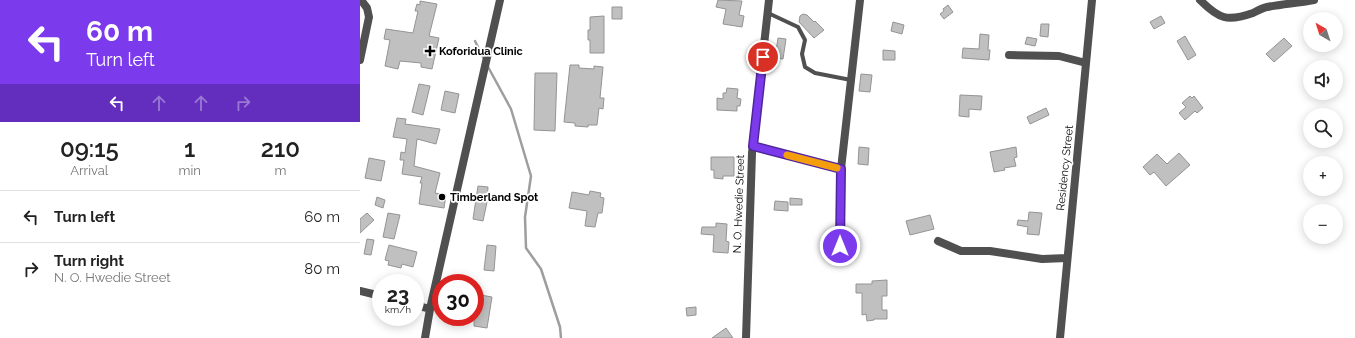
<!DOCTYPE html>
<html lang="en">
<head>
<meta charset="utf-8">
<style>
	body { margin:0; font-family:Raleway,sans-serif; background:#f6f6f6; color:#222; height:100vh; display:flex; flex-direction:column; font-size:15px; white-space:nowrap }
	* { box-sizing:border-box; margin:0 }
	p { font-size:13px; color:#767676 }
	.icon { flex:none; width:22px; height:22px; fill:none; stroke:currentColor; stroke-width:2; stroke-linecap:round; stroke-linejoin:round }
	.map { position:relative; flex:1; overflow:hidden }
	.sheet { display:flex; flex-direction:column; background:#fff; width:360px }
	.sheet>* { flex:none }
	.top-card { background:#7c3aed; color:#fff; overflow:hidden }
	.needle { width:26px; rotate:321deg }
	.controls { position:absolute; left:943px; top:12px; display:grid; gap:8px }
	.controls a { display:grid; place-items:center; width:40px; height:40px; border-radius:50%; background:#fff; box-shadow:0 2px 10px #0003; font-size:20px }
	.speed { position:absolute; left:12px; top:274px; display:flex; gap:8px; font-size:20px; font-weight:700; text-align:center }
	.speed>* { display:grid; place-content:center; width:52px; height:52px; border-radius:50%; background:#fff; box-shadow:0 2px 10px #0003; line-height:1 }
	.speed small { font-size:10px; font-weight:400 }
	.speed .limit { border:6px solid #d22; background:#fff; color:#111 }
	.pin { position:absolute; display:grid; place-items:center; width:34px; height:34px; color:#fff; margin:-17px; border:2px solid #fff; border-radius:50%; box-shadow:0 1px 4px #0007 }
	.me { position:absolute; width:44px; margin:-22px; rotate:0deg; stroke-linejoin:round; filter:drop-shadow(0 0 3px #0008) }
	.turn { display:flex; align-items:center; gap:14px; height:84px; padding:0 20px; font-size:18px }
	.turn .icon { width:52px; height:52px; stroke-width:2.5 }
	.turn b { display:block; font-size:28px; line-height:34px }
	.lanes { display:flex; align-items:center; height:38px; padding:0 20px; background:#0003; justify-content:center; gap:20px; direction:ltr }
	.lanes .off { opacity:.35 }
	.eta { display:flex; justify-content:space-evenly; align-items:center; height:68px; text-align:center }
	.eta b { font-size:24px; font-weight:600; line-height:28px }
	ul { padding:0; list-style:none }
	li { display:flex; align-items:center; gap:12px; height:52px; padding:0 20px; border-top:1px solid #e0e0e0 }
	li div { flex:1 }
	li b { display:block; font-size:15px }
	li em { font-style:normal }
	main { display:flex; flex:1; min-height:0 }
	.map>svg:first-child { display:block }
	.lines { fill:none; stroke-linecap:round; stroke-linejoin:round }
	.stream { stroke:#9e9e9e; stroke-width:2.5 }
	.building { fill:#c0c0c0; stroke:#949494 }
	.service { stroke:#505050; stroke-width:4 }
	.minor { stroke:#505050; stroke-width:8 }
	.route-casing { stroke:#51269a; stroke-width:10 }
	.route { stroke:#7c3aed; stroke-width:7 }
	.slow { stroke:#f59e0b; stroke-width:7 }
	.poi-dot { fill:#000; stroke:#fff; stroke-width:1.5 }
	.labels { text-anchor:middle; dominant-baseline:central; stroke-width:3.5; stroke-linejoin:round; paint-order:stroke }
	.poi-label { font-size:11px; font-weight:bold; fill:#000; stroke:#fff; text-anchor:start }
	.street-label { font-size:11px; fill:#000; stroke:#fff }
</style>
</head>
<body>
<main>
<section class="sheet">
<div class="top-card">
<div class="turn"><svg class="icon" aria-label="left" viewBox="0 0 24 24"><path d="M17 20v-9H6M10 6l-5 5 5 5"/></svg><div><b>60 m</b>Turn left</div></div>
<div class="lanes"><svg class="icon" aria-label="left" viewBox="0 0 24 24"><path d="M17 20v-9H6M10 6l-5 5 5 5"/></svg><svg class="icon off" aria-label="ahead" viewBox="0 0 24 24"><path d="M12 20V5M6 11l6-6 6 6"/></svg><svg class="icon off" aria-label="ahead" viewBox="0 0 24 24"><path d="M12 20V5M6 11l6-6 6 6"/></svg><svg class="icon off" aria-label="right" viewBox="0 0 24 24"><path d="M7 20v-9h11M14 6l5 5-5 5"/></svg></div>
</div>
<div class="eta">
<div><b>09:15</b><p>Arrival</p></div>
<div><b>1</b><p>min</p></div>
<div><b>210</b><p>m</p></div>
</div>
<ul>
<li><svg class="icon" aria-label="left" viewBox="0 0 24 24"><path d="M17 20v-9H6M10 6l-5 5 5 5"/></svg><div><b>Turn left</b></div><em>60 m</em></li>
<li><svg class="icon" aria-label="right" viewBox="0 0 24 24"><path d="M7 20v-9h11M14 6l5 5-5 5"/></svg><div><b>Turn right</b><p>N. O. Hwedie Street</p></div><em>80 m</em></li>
</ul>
</section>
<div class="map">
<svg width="995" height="338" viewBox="0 0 995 338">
	<rect width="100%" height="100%" fill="#fff"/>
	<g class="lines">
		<!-- stream -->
		<path class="stream" d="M115,41L124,59
			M127,65L151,109L171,176L165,217L166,248L181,269L200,327L201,338"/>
	</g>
	<!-- building -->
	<path class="building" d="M358,0L382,1L379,15L384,16L382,27L363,24L366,9L356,7Z
		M60,1L77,4L69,36L79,38L72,69L61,67V63L40,61L38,69L25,66L30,40L24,39L26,29L53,33L58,11H55L57,4L60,5Z
		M588,5L593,12L584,19L580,14L584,11L583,9Z
		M252,7H262V19H252Z
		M443,14L447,15L454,22L455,21L464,30L454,38L439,22L440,16Z
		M244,16V53H230V40H228V30H230V17Z
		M801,16L805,23L794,29L790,22Z
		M533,22L544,25L542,34L531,31Z
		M681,24H689L688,37L680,36Z
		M620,34L629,35L628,50H630L629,60L602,58L603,48L619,49Z
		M825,36L836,55L828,60L817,41Z
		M667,37L677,39L675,46L665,44Z
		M418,38L426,39L423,59L415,58Z
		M924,38L932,46L914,62L906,54Z
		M523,50L535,51V60H523Z
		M210,65H219V68L234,69V66L243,67L240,98H244L243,109L239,108L237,125H228V127L215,126V123L204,122Z
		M175,73H197L195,131L174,130Z
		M501,74L512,75L510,92L499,91Z
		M59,84L70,86L63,115L52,112Z
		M367,88L378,89L377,98L381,99L380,106H377V111L357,110V98L363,99V93H366Z
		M85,91L99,94L95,113L81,110Z
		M600,95L622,96L621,110L609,109V117L599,116Z
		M830,96L832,98L834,96L843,108L837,113L835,111L825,120L819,113L826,107L822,103Z
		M686,108L689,115L670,124L667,117Z
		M37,118L46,119L45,124L80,129L76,144L57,139L54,166L80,173L75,193L86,195L84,208L59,204L62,183H60L62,177L42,174L44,160H40L41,152L45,153L47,139L33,137Z
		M499,147L509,148L508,165L498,164Z
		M656,147L657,157L654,158L656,166L644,168L645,170L634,172L630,152Z
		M819,153L830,165L806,186L794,172L790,175L783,167L797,154L807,164Z
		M351,157H374V176H363V179L354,178V170H351Z
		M9,158L25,161L21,181L5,178Z
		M118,186L128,187L127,202L123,221L113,219Z
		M230,191L241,193L240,197L244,198L242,213H238L235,227L225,226L227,211L209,208L212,192L229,195Z
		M17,197L25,200L23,208L15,205Z
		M430,198L442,199V205H430Z
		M415,201L428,202V211L414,210Z
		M669,212L682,213L679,235L667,234L668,227L657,225L658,220L668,221Z
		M7,213L14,220L0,233V219Z
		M28,213L40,215L34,239L23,237Z
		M570,215L574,229L550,235L546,221Z
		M356,223L367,224L366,241L369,242L368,253L353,252L354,235L341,234L342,227H356Z
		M7,239L14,240L11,255L4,254Z
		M29,245L57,252L53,267L42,264L41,268L28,265L29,261L25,260Z
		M127,245L136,246L134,271L124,270Z
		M527,280V296H522V310H527V319H514V320L507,321L506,314L502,315V293H496V284H512V281Z
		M115,294L132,297L127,328L114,326Z
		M336,307V315L327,316L326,308Z
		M366,328L373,338H352Z"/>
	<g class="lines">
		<!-- service -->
		<path class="service" d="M408,13L438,27L445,40L442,54L445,67L455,73L491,80"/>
		<!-- minor -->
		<path class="minor" d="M840,0C859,19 867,22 893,13C897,11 902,8 907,7C923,4 938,3 954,0
			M649,55L699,56L726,63
			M0,60L9,17L7,8L1,0
			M393,146L481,169
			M578,241L601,251H630L682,259L707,258
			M480,246L481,169L500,0
			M0,291L21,296
			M55,305L70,309
			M65,338L70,309L140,0
			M386,338L392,153L409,0
			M700,338L732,0"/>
	</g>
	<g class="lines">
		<!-- route casing -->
		<g class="route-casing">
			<path id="route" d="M403,57L393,146L481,169L480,246"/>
		</g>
		<!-- route -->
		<use href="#route" class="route"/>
		<!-- slow -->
		<path class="slow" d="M427,155L477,168"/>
	</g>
	<!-- markers -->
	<g class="poi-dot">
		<path d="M68 45h4v4h4v4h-4v4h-4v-4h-4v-4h4z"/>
		<circle cx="82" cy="197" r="4"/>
	</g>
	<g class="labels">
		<!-- poi labels -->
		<g class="poi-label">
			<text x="79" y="51">Koforidua Clinic</text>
			<text x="90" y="197">Timberland Spot</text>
		</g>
		<!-- street labels -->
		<g class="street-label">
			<text transform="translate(705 168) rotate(-84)">Residency Street</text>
			<text transform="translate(379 204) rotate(-88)">N. O. Hwedie Street</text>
		</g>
	</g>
</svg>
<div class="controls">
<a><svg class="needle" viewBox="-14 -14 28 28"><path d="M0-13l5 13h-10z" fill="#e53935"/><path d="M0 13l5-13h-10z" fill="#767676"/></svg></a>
<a><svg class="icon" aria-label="sound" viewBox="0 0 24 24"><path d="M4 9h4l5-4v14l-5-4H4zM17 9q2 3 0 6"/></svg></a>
<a><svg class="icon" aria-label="search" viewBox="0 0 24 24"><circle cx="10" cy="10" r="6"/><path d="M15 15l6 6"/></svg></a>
<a>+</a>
<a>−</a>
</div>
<div class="speed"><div>23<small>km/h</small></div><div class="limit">30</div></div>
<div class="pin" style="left:403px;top:57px;background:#d93025"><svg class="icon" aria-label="arrive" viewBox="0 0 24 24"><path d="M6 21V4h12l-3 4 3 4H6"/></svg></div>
<svg class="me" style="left:480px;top:246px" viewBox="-20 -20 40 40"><circle r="17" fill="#7c3aed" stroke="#fff" stroke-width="3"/><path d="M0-11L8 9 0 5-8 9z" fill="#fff"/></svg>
</div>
</main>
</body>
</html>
